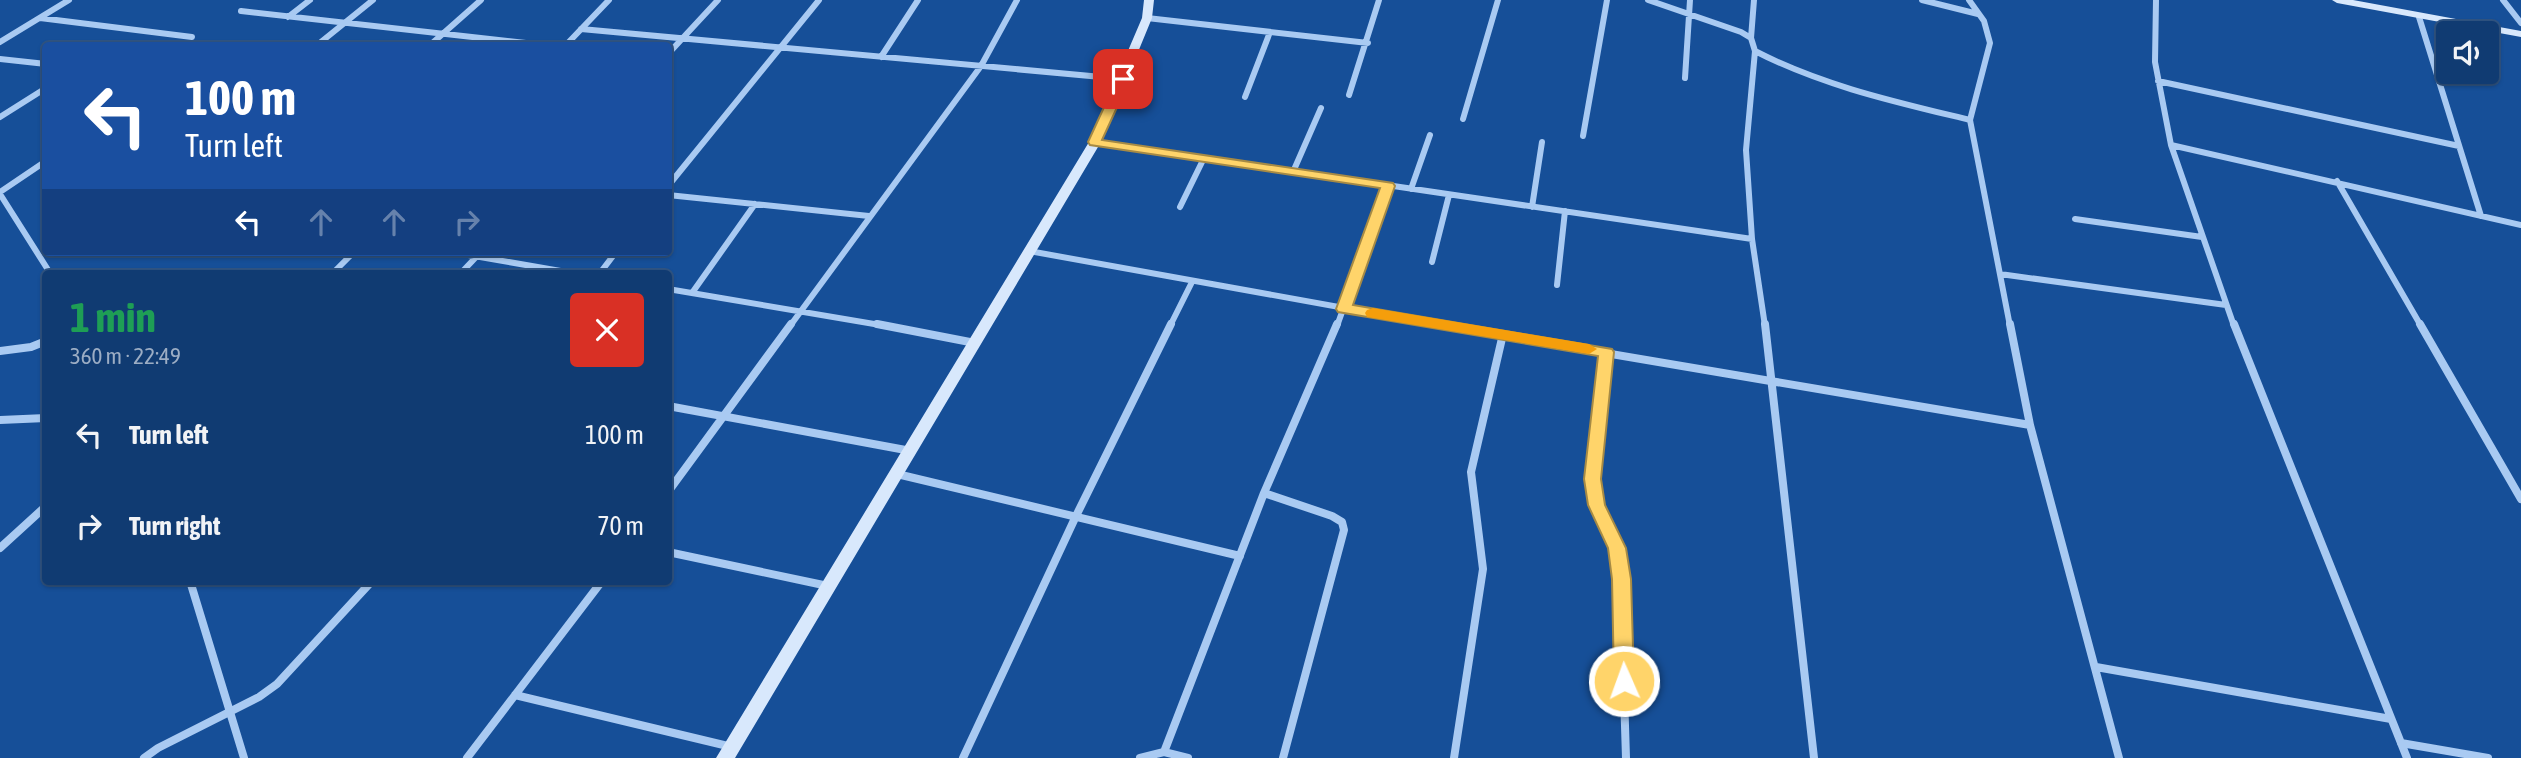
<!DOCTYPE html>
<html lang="en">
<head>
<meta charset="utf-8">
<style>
	body { margin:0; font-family:"Asap Condensed",sans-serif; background:#1e467a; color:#f1f3f6; height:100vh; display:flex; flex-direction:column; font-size:26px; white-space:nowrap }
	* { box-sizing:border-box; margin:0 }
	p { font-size:23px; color:#9cadc4 }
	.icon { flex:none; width:38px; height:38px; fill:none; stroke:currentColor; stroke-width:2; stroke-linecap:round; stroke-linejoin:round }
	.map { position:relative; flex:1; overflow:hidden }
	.sheet { position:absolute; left:42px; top:270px; width:630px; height:315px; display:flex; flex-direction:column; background:#103b72; border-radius:7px; box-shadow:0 2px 5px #0004,0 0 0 2px #305584 }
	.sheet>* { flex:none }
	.banner { position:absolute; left:42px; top:42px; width:630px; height:214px; border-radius:7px; box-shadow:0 2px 5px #0004,0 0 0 2px #305584; background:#1a4fa0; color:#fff; overflow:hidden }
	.controls { position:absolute; left:2436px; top:21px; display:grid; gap:14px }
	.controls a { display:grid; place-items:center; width:63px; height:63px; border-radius:7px; background:#103b72; box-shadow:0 2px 5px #0004,0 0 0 2px #305584; font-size:35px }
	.pin { position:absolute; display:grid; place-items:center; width:60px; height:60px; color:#fff; margin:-30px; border-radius:14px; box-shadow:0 4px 10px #0006 }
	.me { position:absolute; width:77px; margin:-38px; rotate:358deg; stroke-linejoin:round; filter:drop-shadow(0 0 5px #0008) }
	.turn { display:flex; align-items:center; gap:24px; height:147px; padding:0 28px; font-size:32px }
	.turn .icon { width:91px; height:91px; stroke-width:2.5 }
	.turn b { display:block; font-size:49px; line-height:60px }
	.lanes { display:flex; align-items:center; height:66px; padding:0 28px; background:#0003; justify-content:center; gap:35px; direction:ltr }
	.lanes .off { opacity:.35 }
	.round { display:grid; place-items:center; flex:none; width:74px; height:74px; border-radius:7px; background:#1e467a }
	.overview { display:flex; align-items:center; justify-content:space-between; height:119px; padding:0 28px }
	h1 { font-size:42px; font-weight:700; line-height:52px; color:#1e9e55 }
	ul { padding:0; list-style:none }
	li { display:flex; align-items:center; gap:21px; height:91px; padding:0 28px }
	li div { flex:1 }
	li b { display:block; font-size:26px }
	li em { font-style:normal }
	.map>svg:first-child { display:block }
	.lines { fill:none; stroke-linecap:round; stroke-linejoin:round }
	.street-far1 { stroke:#a9caf2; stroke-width:6 }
	.street { stroke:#a9caf2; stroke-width:8 }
	.secondary { fill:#d8e8fc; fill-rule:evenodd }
	.route { fill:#ffd46a; stroke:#a68a45; stroke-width:2 }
	.slow { fill:#f59e0b }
</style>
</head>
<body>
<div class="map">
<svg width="2521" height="758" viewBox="0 0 2521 758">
	<rect width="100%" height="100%" fill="#164f98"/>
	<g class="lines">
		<!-- street-far1 -->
		<path class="street-far1" d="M1648,0L1741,32L1751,38L1755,51C1823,86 1896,102 1970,120
			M1922,0L1978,14
			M1969,0L1984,21L1990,43L1970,120L2010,326
			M2156,0L2155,62L2171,145L2234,326
			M2503,0L2521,23
			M241,11L553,46
			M288,17L310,0
			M2419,17L2481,216
			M40,18L192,37
			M1147,18L1368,43
			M581,29L1123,79
			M1751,38L1754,0
			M0,42L69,0
			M316,46L373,0
			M429,46L481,0
			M565,46L609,0
			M1755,51L1746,150L1752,239L1765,326
			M668,54L718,0
			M881,57L918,0
			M0,59L46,64
			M1685,78L1690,0
			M2158,81L2459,146
			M1349,95L1379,0
			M1245,97L1270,32
			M0,117L46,88
			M1463,119L1498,0
			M1583,136L1607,0
			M1095,142L1752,239
			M2171,145L2521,225
			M1293,172L1321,108
			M2337,181L2421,326
			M668,186L819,0
			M1411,189L1430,135
			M0,192L46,161
			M0,194L50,273
			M668,195L869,216
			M1180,207L1204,158
			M1532,207L1542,142
			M2075,219L2202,237
			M1029,251L1444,326
			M451,252L572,273
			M1432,262L1449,195
			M333,273L354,252
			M461,273L478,255
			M600,273L616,252
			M2000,274L2226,305
			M1557,285L1565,211
			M668,289L886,326
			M692,293L755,204
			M790,326L981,66L1017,0
			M1170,326L1192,282
			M1337,326L1388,185"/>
		<!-- street -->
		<path class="street" d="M877,324L975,343
			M1434,324L2030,425
			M1765,324L1814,758
			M2010,324L2030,425L2119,758
			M2234,324L2407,758
			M2420,324L2521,499
			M0,351L31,347L46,341
			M1606,352L1594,442L1593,477L1596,501L1620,563L1626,758
			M668,406L911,451
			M0,420L46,418
			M897,474L1240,556
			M668,492L791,324
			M1264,493L1332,516L1342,522L1344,530L1283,758
			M0,548L46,506
			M668,552L828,586
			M190,581L244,758
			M2096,667L2391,719
			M515,695L732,747
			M2401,743L2488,758
			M1164,752L1264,493L1337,324
			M144,758L158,748L259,697L277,684L372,581
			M467,758L602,581
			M963,758L1076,516L1171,324
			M1140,758L1164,752L1188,758
			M1454,758L1483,569L1471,472L1503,334"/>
		<!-- secondary -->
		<path class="secondary" d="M1144,0H1154L1152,18L1101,142L735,758H716L1089,142L1142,18Z
			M2332,0H2353L2521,31V37L2337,3Z"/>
	</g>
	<!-- route -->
	<path class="route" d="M1123,76L1130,79L1102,140L1393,183L1395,186L1353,305L1612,349L1614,352L1601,479L1605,505L1626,548L1631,579L1634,681L1631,687L1624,689L1617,687L1614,681L1612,579L1608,548L1588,505L1584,479L1598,356L1338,312L1336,309L1380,188L1090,145L1088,142L1117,79Z"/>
	<!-- slow -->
	<path class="slow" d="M1373,308L1589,344L1597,349L1589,354L1367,317L1365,313L1367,310Z"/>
</svg>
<div class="controls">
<a><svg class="icon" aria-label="sound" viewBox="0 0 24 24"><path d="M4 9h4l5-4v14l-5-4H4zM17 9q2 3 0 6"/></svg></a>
</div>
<div class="pin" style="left:1123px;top:79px;background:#d93025"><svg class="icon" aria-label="arrive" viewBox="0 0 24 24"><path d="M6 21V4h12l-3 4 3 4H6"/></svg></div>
<svg class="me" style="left:1624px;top:681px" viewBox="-20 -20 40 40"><circle r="17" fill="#ffd46a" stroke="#fff" stroke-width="3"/><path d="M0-11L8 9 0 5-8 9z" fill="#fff"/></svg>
<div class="banner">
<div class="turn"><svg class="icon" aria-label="left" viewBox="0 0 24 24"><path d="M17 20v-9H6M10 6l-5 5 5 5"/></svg><div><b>100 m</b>Turn left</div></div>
<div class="lanes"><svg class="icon" aria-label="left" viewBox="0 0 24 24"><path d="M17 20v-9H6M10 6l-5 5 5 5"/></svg><svg class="icon off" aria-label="ahead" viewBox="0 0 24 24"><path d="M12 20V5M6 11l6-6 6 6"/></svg><svg class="icon off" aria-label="ahead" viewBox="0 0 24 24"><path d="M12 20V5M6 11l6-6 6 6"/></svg><svg class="icon off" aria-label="right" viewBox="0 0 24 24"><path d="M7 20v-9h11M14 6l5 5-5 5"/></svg></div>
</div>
<section class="sheet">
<div class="overview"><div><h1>1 min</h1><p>360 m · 22:49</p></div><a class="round" style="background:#d93025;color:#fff"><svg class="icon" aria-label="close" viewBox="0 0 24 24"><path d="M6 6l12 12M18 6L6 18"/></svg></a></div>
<ul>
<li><svg class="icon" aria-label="left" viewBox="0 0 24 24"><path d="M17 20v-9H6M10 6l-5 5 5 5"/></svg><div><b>Turn left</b></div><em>100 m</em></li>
<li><svg class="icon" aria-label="right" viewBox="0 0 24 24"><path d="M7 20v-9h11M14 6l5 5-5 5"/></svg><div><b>Turn right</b></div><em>70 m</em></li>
</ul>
</section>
</div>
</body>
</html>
